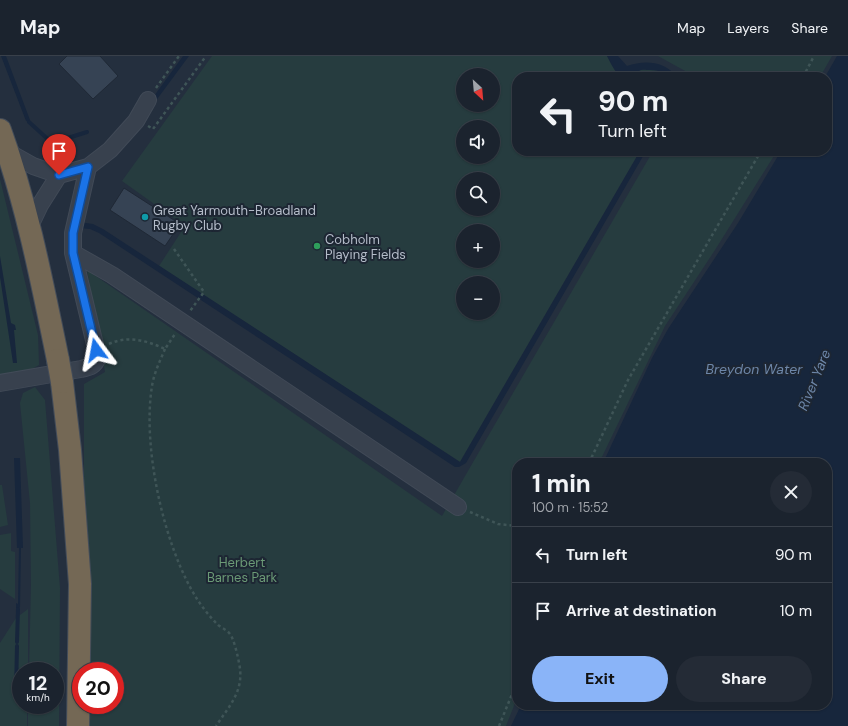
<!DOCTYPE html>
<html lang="en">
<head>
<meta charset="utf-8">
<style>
	body { margin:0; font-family:"DM Sans",sans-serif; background:#242b36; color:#f1f3f6; height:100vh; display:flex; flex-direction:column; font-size:15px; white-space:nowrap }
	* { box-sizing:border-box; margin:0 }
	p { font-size:13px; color:#a0a4aa }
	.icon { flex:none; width:22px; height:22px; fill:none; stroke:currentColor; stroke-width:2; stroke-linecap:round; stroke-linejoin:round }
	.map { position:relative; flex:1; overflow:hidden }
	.panel { position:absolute; left:512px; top:402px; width:320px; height:252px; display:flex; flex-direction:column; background:#1b232e; border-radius:16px; box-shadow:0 1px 3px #0004,0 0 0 1px #39404a }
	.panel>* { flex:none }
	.hud { position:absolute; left:512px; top:16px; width:320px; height:84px; border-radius:16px; box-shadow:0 1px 3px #0004,0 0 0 1px #39404a; background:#1b232e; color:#f1f3f6; overflow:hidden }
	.needle { width:26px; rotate:154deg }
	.controls { position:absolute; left:456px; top:12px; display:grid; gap:8px }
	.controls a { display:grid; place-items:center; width:44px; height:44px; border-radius:50%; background:#1b232e; box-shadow:0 1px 3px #0004,0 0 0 1px #39404a; font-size:20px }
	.speed { position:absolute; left:12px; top:606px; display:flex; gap:8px; font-size:20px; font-weight:700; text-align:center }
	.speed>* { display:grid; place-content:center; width:52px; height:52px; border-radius:50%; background:#1b232e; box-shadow:0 1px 3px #0004,0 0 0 1px #39404a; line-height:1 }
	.speed small { font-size:10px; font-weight:400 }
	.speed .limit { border:6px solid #d22; background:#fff; color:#111 }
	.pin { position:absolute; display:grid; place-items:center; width:34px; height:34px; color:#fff; margin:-41px -17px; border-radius:50% 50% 50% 0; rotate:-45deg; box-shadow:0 0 4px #0007 }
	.pin .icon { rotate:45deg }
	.me { position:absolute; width:44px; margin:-22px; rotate:347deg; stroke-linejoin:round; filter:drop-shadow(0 0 3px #0008) }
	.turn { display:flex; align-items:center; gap:14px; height:84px; padding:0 20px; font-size:18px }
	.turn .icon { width:52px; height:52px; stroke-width:2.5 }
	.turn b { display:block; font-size:28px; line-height:34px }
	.round { display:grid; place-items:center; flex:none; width:42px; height:42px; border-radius:21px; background:#242b36 }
	.summary { display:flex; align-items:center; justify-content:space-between; height:68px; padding:0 20px }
	h1 { font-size:24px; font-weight:800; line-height:30px }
	.primary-button { display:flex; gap:8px; margin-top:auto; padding:8px 20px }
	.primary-button a { flex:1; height:46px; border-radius:24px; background:#8ab4f8; color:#111; font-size:16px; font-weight:800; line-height:46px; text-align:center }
	.primary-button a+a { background:#242b36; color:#f1f3f6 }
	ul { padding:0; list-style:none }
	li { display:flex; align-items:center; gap:12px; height:56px; padding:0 20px; border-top:1px solid #39404a }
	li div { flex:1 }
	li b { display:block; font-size:15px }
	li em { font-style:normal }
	header { display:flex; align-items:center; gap:24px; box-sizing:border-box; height:56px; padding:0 20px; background:#1b232e; border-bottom:1px solid #39404a }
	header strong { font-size:19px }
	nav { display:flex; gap:22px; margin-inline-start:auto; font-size:14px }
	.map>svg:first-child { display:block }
	.green { fill:#263c3f; fill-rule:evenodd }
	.water { fill:#17263c }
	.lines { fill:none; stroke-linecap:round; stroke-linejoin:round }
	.stream { stroke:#17263c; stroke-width:4 }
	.building { fill:#364354; stroke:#1f2835 }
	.minor-casing { stroke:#414a57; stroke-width:18 }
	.highway-casing { stroke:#434c59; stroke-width:24 }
	.path { stroke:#3f5557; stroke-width:2.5; stroke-dasharray:3 3; stroke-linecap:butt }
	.minor { stroke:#38414e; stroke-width:16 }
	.highway { stroke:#746855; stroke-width:22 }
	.highway-bridge-casing { stroke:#434c59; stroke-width:24; stroke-linecap:butt }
	.highway-bridge { stroke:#746855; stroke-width:22 }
	.route-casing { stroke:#114b97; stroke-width:10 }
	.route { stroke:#1a73e8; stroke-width:7 }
	.culture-dot { fill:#0f9aa8; stroke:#1d2633; stroke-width:1.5 }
	.leisure-dot { fill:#2e9e5b; stroke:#1d2633; stroke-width:1.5 }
	.labels { text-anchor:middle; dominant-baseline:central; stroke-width:4; stroke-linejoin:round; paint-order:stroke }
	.poi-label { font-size:13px; fill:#b4bcc9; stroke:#1d2633; text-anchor:start }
	.park-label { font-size:13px; fill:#6b9a76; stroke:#1d2633 }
	.water-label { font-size:14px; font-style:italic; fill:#6d86a8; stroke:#1d2633 }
</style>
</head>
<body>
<header>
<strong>Map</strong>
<nav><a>Map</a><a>Layers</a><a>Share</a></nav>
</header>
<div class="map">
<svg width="848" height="670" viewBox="0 0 848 670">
	<rect width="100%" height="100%" fill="#242f3e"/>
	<!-- green -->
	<path class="green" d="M212,0H607L617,18L632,20C635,18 637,15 640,14C648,11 664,15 670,21H517V95H640L460,406L159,210L185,170L122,125ZM463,19H493V49H463ZM463,71H493V101H463ZM463,123H493V153H463ZM463,175H493V205H463ZM463,227H493V257H463Z
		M658,0H832L820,21H688L687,16Z
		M653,95H777L715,194L665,270L599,407H517V642L506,670H84V649H115V615H84V328L105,316L87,214L442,460Z
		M0,123L38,279L39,309L27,316L0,321Z
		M35,331L45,344L60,532L59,670H28V649H55V615H29L31,529L30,447L20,347L23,337Z
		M0,429H2L8,469L0,471Z
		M11,477V495L15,496V543L0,533V479Z
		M28,553V615H21V649H27V670H0V587L16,562Z"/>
	<!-- water -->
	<path class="water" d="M1,0H6L30,64L29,66L26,65Z
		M183,0H189L152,50L149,47Z
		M607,0H618L627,10C645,4 664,5 677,21C669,21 666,17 659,15C655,14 651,14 647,14C640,13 639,15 633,19C619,28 612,9 607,0Z
		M837,0H848V670H511L521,649H827V407H603L652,302L668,273L738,167L781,95H827V21H825Z
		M640,95H646L466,407L459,411H455L99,177L90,173L79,172V166L93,168L103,173L460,406Z
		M0,200L11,267L15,269L16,274H14L17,307H13L0,221Z
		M14,402H20L23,492H21L20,551L18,553L16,552V547L18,548L19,492H17Z"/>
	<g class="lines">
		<!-- stream -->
		<path class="stream" d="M29,66L52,87L87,76
			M17,586L18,553
			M16,636L17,590"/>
	</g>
	<!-- building -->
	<path class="building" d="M67,0H100L118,20L93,43L59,8Z
		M124,132L180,168L165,190L110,154Z"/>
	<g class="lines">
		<!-- minor casing -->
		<g class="minor-casing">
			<path id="minor" d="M8,96L33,110L59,119L88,111L110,94L136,65L148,44
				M30,170L40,149L59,119
				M73,197L112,219L458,451
				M0,327L81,313C90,311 95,310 98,301L73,197V177L88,111"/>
		</g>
		<!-- highway casing -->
		<g class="highway-casing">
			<path id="highway" d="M0,74C27,148 42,226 58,304
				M62,326L70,394L80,528L78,670"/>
		</g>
		<!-- path -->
		<path class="path" d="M803,21L814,0
			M156,32L179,0
			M148,70L153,73L206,0
			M174,193L204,236L190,255
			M109,288C128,279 148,285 165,293L175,278
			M165,293C160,305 154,317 152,330C142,391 164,491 197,543C203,552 210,561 218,569C222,572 227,574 230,578C234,583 238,601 239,607C245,634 230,649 216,670
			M589,407L628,324L761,95
			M470,456L498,468L517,470
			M499,670L517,626"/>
		<!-- minor -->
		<use href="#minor" class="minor"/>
		<!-- highway -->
		<use href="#highway" class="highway"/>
		<!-- highway-bridge casing -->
		<g class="highway-bridge-casing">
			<path id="highway-bridge" d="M58,304L62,326"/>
		</g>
		<!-- highway-bridge -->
		<use href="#highway-bridge" class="highway-bridge"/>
	</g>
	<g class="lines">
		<!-- route casing -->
		<g class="route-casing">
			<path id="route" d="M59,119L88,111L73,177V197L96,294"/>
		</g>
		<!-- route -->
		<use href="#route" class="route"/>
	</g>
	<!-- markers -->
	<circle class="culture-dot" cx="145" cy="161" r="4"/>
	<circle class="leisure-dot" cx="317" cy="190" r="4"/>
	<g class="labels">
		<!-- poi labels -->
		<g class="poi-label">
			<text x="153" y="154">Great Yarmouth-Broadland<tspan x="153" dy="15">Rugby Club</tspan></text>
			<text x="325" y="183">Cobholm<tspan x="325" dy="15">Playing Fields</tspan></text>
		</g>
		<!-- park labels -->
		<g class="park-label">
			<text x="242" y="506">Herbert<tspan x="242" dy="15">Barnes Park</tspan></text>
		</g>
		<!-- water labels -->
		<g class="water-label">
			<text x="754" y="313">Breydon Water</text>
			<text transform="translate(814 324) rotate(-68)">River Yare</text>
		</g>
	</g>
</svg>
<div class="controls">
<a><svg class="needle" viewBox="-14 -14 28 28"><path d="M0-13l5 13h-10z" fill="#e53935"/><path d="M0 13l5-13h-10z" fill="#a0a4aa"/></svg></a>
<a><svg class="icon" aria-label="sound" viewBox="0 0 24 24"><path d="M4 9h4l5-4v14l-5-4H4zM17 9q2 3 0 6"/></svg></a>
<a><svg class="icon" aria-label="search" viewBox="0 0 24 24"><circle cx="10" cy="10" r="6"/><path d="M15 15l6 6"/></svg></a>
<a>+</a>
<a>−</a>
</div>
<div class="speed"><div>12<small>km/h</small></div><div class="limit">20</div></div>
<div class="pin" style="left:59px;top:119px;background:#d93025"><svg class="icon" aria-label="arrive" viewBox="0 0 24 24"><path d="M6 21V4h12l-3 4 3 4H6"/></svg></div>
<svg class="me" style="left:96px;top:294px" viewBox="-20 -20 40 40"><path d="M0-17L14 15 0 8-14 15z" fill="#1a73e8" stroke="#fff" stroke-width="4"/></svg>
<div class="hud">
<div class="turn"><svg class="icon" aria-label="left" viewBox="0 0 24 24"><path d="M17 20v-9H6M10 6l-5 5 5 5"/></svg><div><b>90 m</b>Turn left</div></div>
</div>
<section class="panel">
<div class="summary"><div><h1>1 min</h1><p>100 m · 15:52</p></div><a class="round"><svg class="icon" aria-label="close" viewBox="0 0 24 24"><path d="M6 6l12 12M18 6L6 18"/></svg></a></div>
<ul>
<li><svg class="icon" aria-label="left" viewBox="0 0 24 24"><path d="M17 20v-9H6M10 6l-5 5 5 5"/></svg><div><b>Turn left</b></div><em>90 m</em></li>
<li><svg class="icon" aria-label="arrive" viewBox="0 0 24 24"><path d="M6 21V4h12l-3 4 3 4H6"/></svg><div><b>Arrive at destination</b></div><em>10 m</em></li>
</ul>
<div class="primary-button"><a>Exit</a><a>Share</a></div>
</section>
</div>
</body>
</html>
